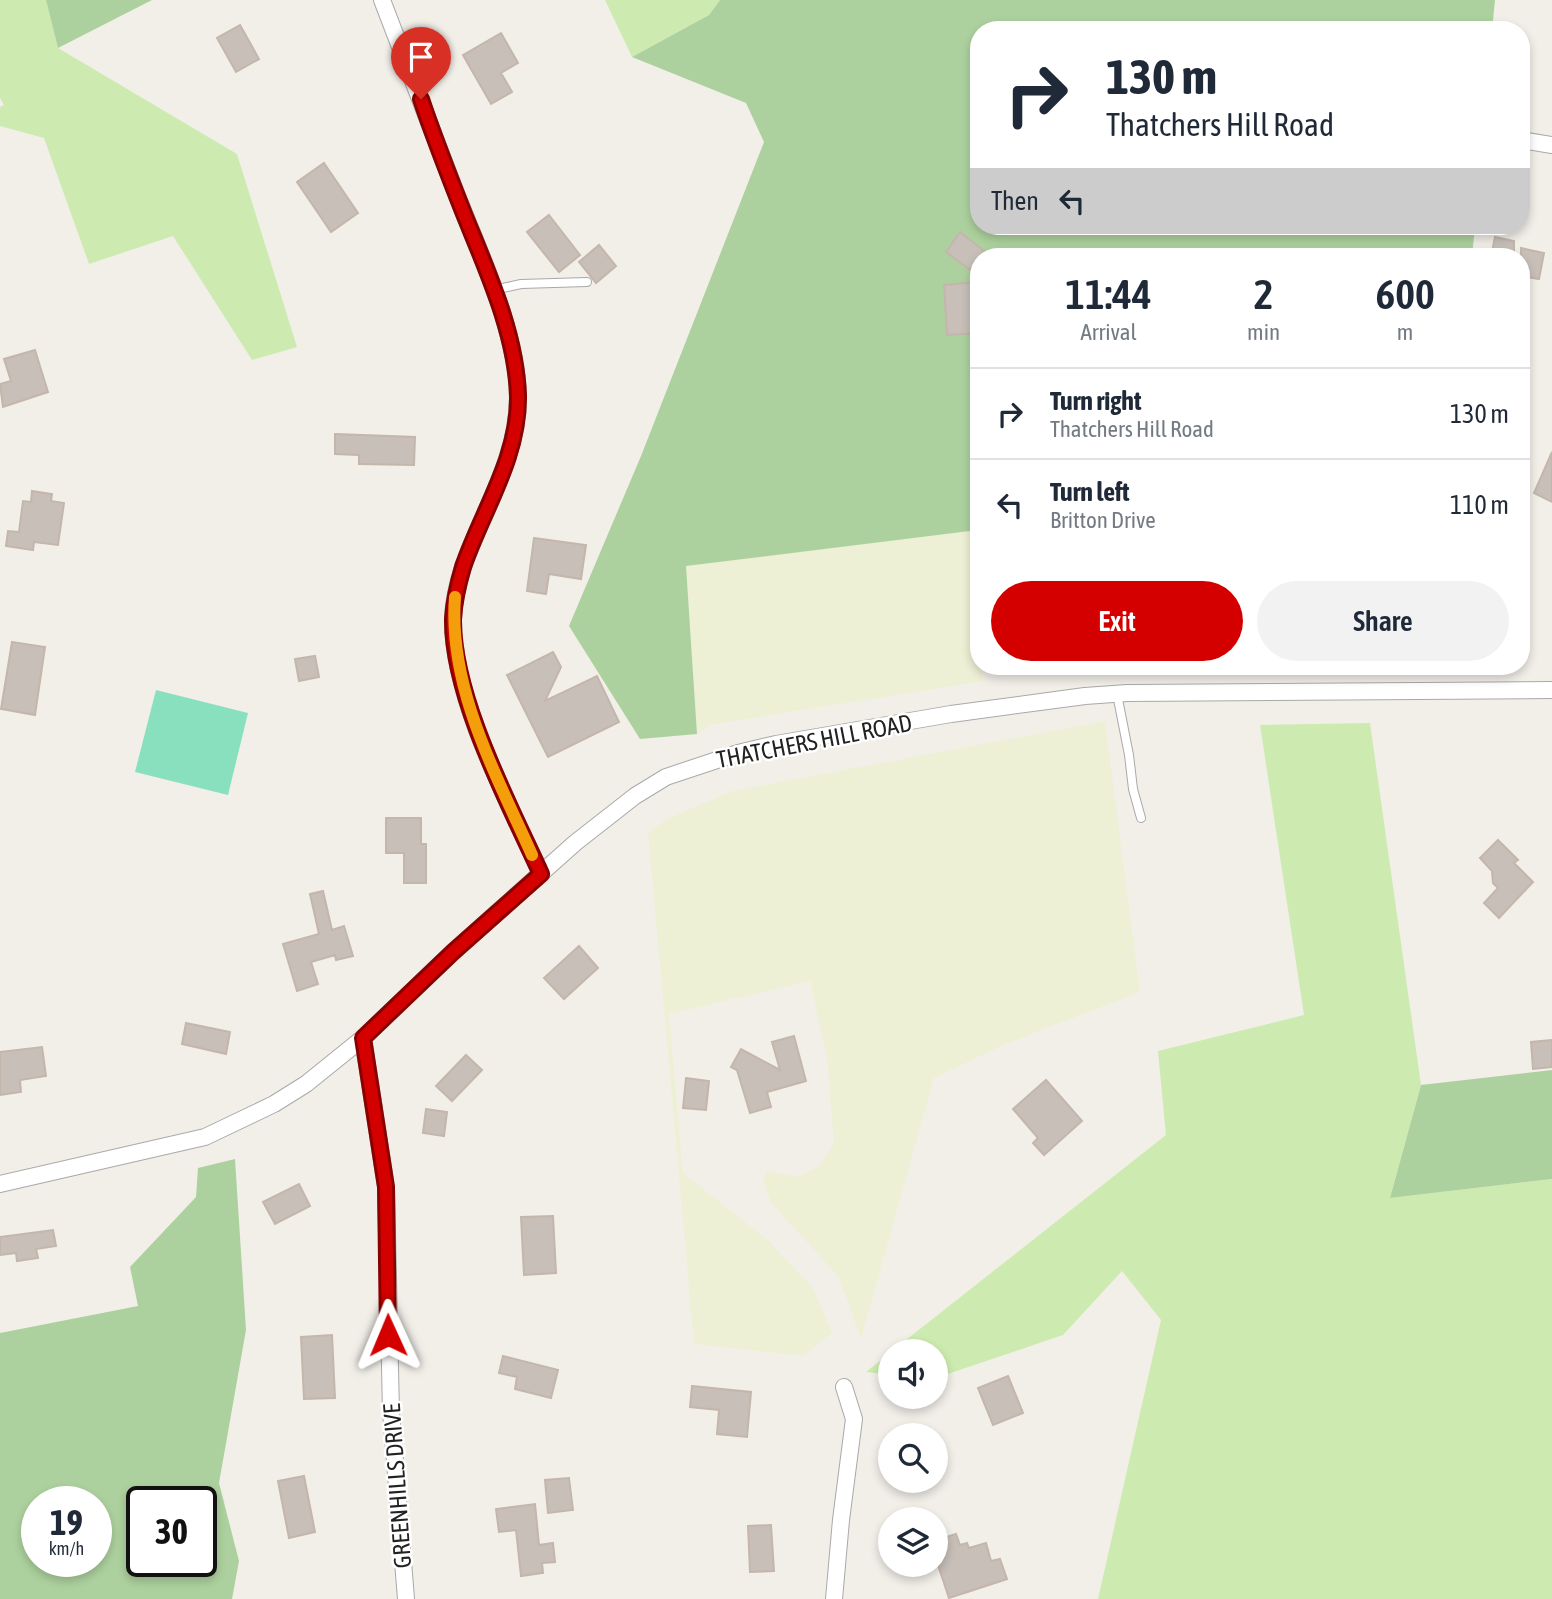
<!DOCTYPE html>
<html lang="en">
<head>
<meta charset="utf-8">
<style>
	body { margin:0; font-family:"Asap Condensed",sans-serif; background:#f2f2f3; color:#1f2937; height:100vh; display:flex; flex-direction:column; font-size:26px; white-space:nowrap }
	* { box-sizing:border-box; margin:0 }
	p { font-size:23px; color:#747a83 }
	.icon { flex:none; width:38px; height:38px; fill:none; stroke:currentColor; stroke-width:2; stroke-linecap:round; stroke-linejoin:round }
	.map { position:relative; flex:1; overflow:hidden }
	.drawer { position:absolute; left:970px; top:248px; width:560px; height:427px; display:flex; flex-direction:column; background:#fff; border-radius:28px; box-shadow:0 4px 10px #0003 }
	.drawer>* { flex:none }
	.top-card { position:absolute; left:970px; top:21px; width:560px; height:214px; border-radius:28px; box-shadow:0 4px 10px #0003; background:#fff; color:#1f2937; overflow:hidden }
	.fabs { position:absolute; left:878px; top:1339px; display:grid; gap:14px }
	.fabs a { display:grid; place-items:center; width:70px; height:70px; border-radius:50%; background:#fff; box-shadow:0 4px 10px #0003; font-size:35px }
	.speed { position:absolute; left:21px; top:1486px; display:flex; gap:14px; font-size:35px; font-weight:700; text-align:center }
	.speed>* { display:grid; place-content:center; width:91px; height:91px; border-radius:50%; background:#fff; box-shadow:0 4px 10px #0003; line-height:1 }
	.speed small { font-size:18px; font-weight:400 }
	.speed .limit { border:4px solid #111; border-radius:10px; background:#fff; color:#111 }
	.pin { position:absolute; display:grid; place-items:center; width:60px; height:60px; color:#fff; margin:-72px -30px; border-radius:50% 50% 50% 0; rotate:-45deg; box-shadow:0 0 7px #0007 }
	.pin .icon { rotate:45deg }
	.me { position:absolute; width:77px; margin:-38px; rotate:359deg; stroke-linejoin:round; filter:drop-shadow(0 0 5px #0008) }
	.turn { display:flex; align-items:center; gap:24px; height:147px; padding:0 21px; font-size:32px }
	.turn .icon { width:91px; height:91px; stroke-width:2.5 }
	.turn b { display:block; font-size:49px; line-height:60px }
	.then { display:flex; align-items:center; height:66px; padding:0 21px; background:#0003; gap:14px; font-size:26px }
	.eta { display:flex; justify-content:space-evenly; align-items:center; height:119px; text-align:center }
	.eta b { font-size:42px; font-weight:600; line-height:49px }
	.primary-button { display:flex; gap:14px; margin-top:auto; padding:14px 21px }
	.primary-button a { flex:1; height:80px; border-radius:42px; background:#d40000; color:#fff; font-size:28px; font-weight:600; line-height:80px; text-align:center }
	.primary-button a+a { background:#f2f2f3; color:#1f2937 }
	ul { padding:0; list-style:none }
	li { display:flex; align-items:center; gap:21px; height:91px; padding:0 21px; border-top:2px solid #e0e1e3 }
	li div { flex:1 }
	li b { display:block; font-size:26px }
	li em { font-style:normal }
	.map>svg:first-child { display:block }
	.farmland { fill:#eef0d5 }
	.grass { fill:#cdebb0 }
	.forest { fill:#add19e; fill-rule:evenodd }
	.pitch { fill:#88e0be }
	.building { fill:#c7bfb8; stroke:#c4b6ab; stroke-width:2 }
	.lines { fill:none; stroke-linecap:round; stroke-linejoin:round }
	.lane-casing { stroke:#a9a9a9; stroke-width:10 }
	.street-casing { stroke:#a9a9a9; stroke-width:18 }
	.lane { stroke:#fff; stroke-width:8 }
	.street { stroke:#fff; stroke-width:16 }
	.route-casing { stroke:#8a0000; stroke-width:18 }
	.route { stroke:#d40000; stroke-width:12 }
	.slow { stroke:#f59e0b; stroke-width:12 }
	.labels { text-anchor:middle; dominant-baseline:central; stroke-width:5; stroke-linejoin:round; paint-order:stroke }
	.street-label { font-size:24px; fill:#222; stroke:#fff }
</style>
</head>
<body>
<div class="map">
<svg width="1552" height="1599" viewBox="0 0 1552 1599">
	<rect width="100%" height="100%" fill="#f2efe9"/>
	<!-- farmland -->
	<path class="farmland" d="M978,530V603L975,604L978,667H981L983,681L710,725L697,734L686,566Z
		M1105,721L1140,992L1008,1043L934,1078L861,1339L839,1277L771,1203L763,1178L767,1171L798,1177L816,1168L834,1144L827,1060L810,981L669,1014L683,1173L769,1241L813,1288L832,1332L804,1356L694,1344L648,833L667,819L732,791Z"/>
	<!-- grass -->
	<path class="grass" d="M0,0H46L58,48L237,154L297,347L252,360L173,236L89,264L44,138L0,126V107L4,105L0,98Z
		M605,0H720L709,15L632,57Z
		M1370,723L1421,1085L1390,1198L1552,1179V1599H1098L1161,1320L1122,1271L1063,1335L936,1378V1351H892L1166,1135L1158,1051L1304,1015L1260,725Z
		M891,1352V1375L866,1372Z"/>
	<!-- forest -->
	<path class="forest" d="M46,0H152L58,48Z
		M720,0H1495L1492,30H978V226H1475L1472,257H978V530L686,566L697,734L640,739L569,626L641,456L764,142L746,103L632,57L709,15Z
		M1552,1070V1179L1390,1198L1421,1085Z
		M235,1159L246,1330L219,1483L239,1561L232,1599H0V1333L138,1306L130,1267L196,1197L198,1168ZM37,1502H96V1561H37ZM142,1502H201V1561H142Z"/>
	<!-- pitch -->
	<path class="pitch" d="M156,690L248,713L228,795L135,772Z"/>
	<!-- building -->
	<path class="building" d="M240,25L259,59L236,72L217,38Z
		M501,33L518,63L501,73L512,92L491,104L463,55Z
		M324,163L358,213L331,232L297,182Z
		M549,215L580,255L559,272L527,232Z
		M960,232L984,251L970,270L946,252Z
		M1495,237L1514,241V257H1491Z
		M599,245L616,266L596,283L579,262Z
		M1521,248L1544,253L1539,279L1521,276Z
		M977,282L978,333L947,335L944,285Z
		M35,350L48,392L3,407L0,384L11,381L4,359Z
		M335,434L415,437L414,465L359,464V455L335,454Z
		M1552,452V502L1534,493Z
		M32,491L52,494L51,501L64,503L58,545L34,542L33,550L6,546L8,531L19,532L23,501L31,502Z
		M534,538L586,545L581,579L549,574L546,594L527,591Z
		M12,642L45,647L35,715L1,709Z
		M553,652L561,667L545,701L597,676L619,722L548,757L507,675Z
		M315,656L319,677L299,681L295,659Z
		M386,818H421V844H426V883H404V853H386Z
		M1498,840L1518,860L1514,863L1533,882L1499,918L1484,903L1498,888L1493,883L1492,871L1480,858Z
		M323,891L332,930L344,926L353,956L336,960L335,955L311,962L318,984L297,991L283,944L319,934L310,894Z
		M579,946L598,968L564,999L544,978Z
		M186,1023L230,1032L226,1054L182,1044Z
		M794,1036L806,1081L767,1092L771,1107L750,1113L737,1070L731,1067L741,1049L780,1070L772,1042Z
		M1552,1040V1067L1533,1069L1531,1042Z
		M42,1047L46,1076L20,1080L21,1092L0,1095V1052Z
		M466,1055L482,1070L452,1101L436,1086Z
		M686,1078L709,1081L706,1110L683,1108Z
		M1046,1080L1082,1121L1044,1155L1033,1143L1038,1138L1013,1109Z
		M426,1109L447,1112L444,1136L423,1133Z
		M299,1184L310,1206L275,1224L263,1202Z
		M553,1216L556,1273L524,1275L521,1217Z
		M53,1230L56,1246L36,1249L38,1258L17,1261L16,1253L0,1255V1237Z
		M332,1335L335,1398L304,1399L301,1337Z
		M503,1356L558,1370L551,1398L515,1389L517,1377L499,1373Z
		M1008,1376L1023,1413L993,1425L978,1388Z
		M692,1386L751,1392L747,1437L717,1434L719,1410L690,1407Z
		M304,1476L315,1532L289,1538L278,1481Z
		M569,1478L573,1510L548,1513L545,1480Z
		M535,1504L539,1545L553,1543L555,1562L542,1563L543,1573L521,1576L516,1530L499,1532L496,1509Z
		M771,1525L774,1571L750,1572L748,1526Z
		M956,1534L960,1545L967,1543L969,1548L986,1543L991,1561L1000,1559L1007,1579L949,1598L936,1559V1540Z"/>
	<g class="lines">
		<!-- lane casing -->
		<g class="lane-casing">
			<path id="lane" d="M493,290L521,284L587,282
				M1117,694L1129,755L1133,789L1141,818"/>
		</g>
		<!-- street casing -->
		<g class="street-casing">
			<path id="street" d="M382,0C407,64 431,129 456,193C480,254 518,333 518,399C517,459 484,509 464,564C458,582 453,601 453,621C454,703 508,800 541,874
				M1521,140L1552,145
				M363,1038L386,1187L391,1412L406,1599
				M0,1184L205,1137L274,1104L306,1084L363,1038L453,952L575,843L635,796L666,777L738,753L776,744L951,714L1085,696L1127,693L1552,690
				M834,1599L841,1520L854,1419L844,1387"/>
		</g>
		<!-- lane -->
		<use href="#lane" class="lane"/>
		<!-- street -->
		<use href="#street" class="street"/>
	</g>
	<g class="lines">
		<!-- route casing -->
		<g class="route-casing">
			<path id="route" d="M388,1335L386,1187L363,1038L453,952L541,874C509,804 452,696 453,619C454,601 458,584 463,567C482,511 519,458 518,396C516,333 487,271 464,214C449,176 434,138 421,99"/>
		</g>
		<!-- route -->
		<use href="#route" class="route"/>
		<!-- slow -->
		<path class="slow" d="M455,597C448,688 496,774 532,855"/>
	</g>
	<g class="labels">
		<!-- street labels -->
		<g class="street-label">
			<text transform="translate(814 741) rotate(-11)">THATCHERS HILL ROAD</text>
			<text transform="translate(397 1486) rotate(-94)">GREENHILLS DRIVE</text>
		</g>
	</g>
</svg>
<div class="fabs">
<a><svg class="icon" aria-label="sound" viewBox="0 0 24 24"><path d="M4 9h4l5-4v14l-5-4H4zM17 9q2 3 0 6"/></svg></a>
<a><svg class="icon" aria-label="search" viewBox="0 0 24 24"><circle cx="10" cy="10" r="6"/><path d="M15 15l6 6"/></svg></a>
<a><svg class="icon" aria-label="layers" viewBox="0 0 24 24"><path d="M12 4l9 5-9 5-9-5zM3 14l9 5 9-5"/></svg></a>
</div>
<div class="speed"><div>19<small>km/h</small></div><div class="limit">30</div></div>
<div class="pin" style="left:421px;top:99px;background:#d93025"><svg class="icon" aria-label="arrive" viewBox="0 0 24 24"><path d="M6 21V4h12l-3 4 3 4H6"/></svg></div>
<svg class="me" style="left:388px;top:1335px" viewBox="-20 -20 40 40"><path d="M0-17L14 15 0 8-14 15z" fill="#d40000" stroke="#fff" stroke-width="4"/></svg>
<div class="top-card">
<div class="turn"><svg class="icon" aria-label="right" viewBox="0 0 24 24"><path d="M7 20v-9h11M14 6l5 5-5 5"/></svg><div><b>130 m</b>Thatchers Hill Road</div></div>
<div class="then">Then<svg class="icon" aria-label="left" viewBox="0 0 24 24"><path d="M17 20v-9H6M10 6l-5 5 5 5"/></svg></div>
</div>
<section class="drawer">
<div class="eta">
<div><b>11:44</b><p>Arrival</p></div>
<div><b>2</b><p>min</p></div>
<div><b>600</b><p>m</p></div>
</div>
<ul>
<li><svg class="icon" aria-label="right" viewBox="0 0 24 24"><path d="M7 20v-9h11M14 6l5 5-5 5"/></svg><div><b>Turn right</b><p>Thatchers Hill Road</p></div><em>130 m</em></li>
<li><svg class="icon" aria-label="left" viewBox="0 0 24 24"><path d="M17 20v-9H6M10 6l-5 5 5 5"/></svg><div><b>Turn left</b><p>Britton Drive</p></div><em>110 m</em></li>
</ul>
<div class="primary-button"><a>Exit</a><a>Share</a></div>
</section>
</div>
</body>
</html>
